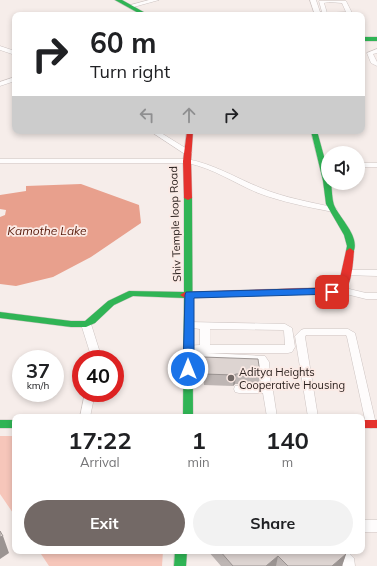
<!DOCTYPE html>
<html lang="en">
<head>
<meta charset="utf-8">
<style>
	body { margin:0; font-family:Mulish,sans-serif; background:#f2f2f2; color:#202124; height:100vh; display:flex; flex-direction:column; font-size:15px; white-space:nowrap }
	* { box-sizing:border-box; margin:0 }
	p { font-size:13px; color:#757577 }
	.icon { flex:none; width:22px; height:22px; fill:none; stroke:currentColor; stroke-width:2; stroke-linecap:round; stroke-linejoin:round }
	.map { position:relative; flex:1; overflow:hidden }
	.details { position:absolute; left:12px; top:414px; width:353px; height:140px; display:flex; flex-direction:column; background:#fff; border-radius:8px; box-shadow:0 2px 6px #0003 }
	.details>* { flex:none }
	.guide { position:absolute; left:12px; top:12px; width:353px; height:122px; border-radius:8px; box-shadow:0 2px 6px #0003; background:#fff; color:#202124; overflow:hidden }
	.fabs { position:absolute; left:321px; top:146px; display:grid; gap:8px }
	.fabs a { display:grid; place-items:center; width:44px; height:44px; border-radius:50%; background:#fff; box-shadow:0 2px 6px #0003; font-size:20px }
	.speed { position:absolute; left:12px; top:350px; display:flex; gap:8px; font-size:20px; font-weight:700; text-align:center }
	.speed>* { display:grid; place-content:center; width:52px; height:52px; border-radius:50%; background:#fff; box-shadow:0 2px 6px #0003; line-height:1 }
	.speed small { font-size:10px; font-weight:400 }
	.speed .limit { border:6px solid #d22; background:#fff; color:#111 }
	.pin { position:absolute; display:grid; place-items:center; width:34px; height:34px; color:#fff; margin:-17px; border-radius:8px; box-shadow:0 2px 6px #0006 }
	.me { position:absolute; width:44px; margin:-22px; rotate:0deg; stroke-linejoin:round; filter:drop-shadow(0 0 3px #0008) }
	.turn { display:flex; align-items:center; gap:14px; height:84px; padding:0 12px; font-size:18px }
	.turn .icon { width:52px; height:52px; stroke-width:2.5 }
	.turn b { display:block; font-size:28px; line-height:34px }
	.lanes { display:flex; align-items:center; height:38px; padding:0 12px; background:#0003; justify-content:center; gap:20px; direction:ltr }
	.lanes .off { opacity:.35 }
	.eta { display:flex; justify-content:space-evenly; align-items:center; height:68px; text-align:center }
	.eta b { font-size:24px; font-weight:700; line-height:28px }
	.cta { display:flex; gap:8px; margin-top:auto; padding:8px 12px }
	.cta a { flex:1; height:46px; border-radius:24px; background:#736966; color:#fff; font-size:16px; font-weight:700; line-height:46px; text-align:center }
	.cta a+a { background:#f2f2f2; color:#202124 }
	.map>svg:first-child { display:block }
	.green { fill:#f6c6ba }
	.water { fill:#e8a08d }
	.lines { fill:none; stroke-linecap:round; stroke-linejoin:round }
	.street-casing { stroke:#cdc4c2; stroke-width:1 }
	.fast-casing { stroke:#cdc4c2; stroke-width:1 }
	.jam-casing { stroke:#cdc4c2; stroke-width:1 }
	.street { fill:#fefcfc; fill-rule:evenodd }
	.fast { fill:#30b455; fill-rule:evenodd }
	.jam { fill:#e5322d; fill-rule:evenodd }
	.wall { fill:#beb6b4 }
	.shaded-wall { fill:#9b9492 }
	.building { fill:#ddd4d1; stroke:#9b9492 }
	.route { fill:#1a73e8; stroke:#114b97 }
	.poi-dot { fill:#736966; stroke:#fbeae5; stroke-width:1.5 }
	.labels { text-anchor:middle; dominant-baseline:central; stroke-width:3.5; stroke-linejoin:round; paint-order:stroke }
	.street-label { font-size:11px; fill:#2c221f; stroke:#fbeae5 }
	.poi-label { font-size:11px; fill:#2c221f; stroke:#fbeae5; text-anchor:start }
	.water-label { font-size:12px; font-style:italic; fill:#5a1c0c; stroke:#fbeae5 }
</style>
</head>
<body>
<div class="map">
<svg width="377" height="566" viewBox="0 0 377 566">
	<rect width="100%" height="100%" fill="#f6edea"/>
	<!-- green -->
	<path class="green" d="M0,436H15V516L0,494Z
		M39,551H163L162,566H49Z"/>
	<!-- water -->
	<path class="water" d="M81,184L139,205L141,223L91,257L53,277L16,286L0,284V217L5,215L6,210L0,209V195L26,191V186Z"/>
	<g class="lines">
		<!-- street casing -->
		<g class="street-casing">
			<path id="street" d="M149,0H159L130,8L127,6Z
				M310,0H316L320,12H322L319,1H346L352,13L348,15H315ZM329,2L342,3L346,12L327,13L324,3Z
				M0,46L15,51V55L0,50Z
				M377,49V53L373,54L377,62V66L371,63L367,53Z
				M15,77V81L0,86V82Z
				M150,131H158L192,152L191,154H185Z
				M0,159H187C214,164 236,178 261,188C285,198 311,202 336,208L337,210L333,212C308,207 282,202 258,193C234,183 213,168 187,163H0Z
				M358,163H377V167H358Z
				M346,270H377V276L343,275L342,273L343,271Z
				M341,287L366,293H377V299H366L338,292L336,290L338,288Z
				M86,321L89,322L91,324L102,359H92L81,324L83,322Z
				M189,322L285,324L292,328L295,347L292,352L288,353H207L265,356L269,362L271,388L273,391L277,417H267L263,393H239L235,392L234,389L235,386L261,385L258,363L185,359L184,356L185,353L188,352L184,349L185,346L200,345V329L186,327L184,325L186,323ZM210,329L283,330L284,331L285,345H210Z
				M304,329H348L355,333L376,424L375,427L371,428L367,427L366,424L347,337L346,335H306L305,337L318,417H308L295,336L301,330Z
				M85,393H95L90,417H80Z
				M362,520H377V532H362Z
				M332,551H347L354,558L355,566H343Z"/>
		</g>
		<!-- fast casing -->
		<g class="fast-casing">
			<path id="fast" d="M115,0H122L149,15H142Z
				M362,37H377V41H362Z
				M311,131H317L328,171V183H331C332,190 332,199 334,205C340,219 361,237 353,253H347L346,251L347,246L344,235L326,204L323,181Z
				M185,196H191L192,198L193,417H183L184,298L133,296L114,305L95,323L86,327H71L0,318V312L71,321H85L108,301L129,291L184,292V198Z
				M0,420H15V428H0Z
				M175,551H187L186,566H174Z"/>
		</g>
		<!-- jam casing -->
		<g class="jam-casing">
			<path id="jam" d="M187,131H193L191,161L192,198L188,200L184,198L183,161Z
				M350,248L354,251C353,261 352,290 341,293L185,298L180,295L185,292L338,287L346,251Z
				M362,420H377V428H362Z"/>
		</g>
		<!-- street -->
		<use href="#street" class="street"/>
		<!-- fast -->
		<use href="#fast" class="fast"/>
		<!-- jam -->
		<use href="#jam" class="jam"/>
	</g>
	<!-- wall -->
	<path class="wall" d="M203,357L260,373L259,384H235L233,386L204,385L203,368Z
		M208,551H343L346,554L342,566H221Z"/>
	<!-- shaded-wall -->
	<path class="shaded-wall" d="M236,374L235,384L233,386L234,375Z
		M3,536L9,553L0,559V537Z
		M346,554L342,566H332Z
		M278,556L276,566H266Z"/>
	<!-- building -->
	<path class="building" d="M203,357L258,359L260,373L236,374L234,375L204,374Z
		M0,531L3,536L0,537Z
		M220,551H343L346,554L332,566H288L278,556L266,566H233Z"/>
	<!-- route -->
	<path class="route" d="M332,288L335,289L337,292L335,294L194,298V369L192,372H185L183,369L185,295L186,292Z"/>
	<!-- markers -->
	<circle class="poi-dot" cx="231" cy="378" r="4"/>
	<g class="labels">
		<!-- street labels -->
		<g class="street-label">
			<text transform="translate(175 224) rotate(-92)">Shiv Temple loop Road</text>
		</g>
		<!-- poi labels -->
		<g class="poi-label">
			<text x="239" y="372">Aditya Heights<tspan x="239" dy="13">Cooperative Housing</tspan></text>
		</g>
		<!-- water labels -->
		<g class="water-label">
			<text x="47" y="230">Kamothe Lake</text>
		</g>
	</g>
</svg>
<div class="fabs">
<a><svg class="icon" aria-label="sound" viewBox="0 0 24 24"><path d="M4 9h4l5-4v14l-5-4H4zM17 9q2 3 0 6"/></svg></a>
</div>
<div class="speed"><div>37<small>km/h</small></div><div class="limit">40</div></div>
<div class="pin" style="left:332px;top:292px;background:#d93025"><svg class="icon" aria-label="arrive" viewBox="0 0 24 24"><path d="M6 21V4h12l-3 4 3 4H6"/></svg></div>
<svg class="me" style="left:188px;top:369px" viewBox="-20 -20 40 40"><circle r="17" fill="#1a73e8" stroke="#fff" stroke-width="3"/><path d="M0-11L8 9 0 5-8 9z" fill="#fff"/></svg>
<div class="guide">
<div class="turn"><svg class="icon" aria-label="right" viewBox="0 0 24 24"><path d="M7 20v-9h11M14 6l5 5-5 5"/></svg><div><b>60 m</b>Turn right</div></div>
<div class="lanes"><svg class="icon off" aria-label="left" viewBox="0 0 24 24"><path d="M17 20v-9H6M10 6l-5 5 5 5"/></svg><svg class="icon off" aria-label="ahead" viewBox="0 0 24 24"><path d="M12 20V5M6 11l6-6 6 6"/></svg><svg class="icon" aria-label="right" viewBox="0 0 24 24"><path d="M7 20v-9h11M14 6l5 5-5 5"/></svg></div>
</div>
<section class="details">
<div class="eta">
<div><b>17:22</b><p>Arrival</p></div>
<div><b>1</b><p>min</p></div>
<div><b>140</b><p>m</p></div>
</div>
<div class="cta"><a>Exit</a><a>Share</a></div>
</section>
</div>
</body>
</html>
